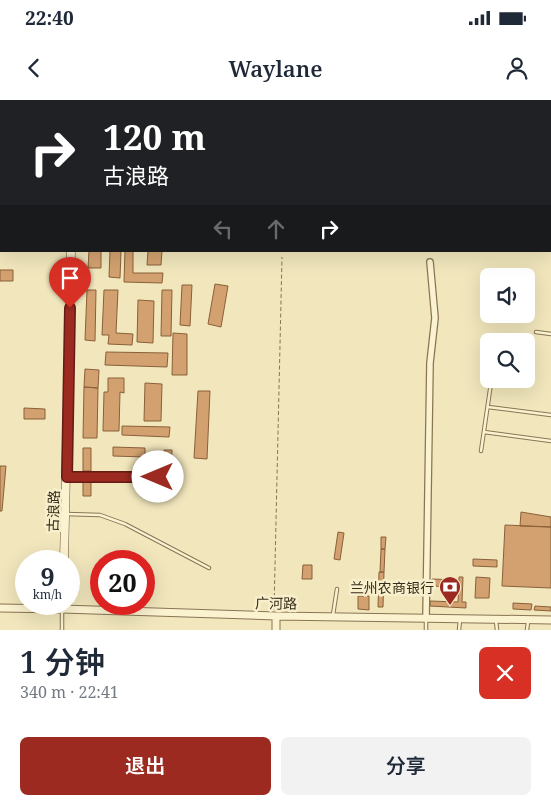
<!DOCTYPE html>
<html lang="zh">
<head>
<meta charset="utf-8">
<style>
	body { margin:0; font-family:"Noto Serif","Noto Sans SC",serif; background:#f2f2f3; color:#1f2937; height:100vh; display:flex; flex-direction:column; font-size:19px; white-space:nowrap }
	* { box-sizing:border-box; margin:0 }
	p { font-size:16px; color:#747a83 }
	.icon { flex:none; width:28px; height:28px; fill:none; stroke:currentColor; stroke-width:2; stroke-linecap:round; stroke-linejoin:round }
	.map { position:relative; height:530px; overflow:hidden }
	.sheet { display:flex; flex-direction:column; background:#fff; flex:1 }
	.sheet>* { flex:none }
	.top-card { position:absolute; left:0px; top:0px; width:551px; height:152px; box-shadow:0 5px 20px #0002; background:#202124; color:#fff; overflow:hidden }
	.buttons { position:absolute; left:480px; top:168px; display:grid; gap:10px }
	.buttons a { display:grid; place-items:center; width:55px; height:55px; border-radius:8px; background:#fff; box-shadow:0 5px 20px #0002; font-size:25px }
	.speed { position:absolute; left:15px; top:450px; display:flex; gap:10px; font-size:25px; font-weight:700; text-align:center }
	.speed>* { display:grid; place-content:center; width:65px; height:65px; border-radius:50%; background:#fff; box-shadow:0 5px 20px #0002; line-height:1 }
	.speed small { font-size:12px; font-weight:400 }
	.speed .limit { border:8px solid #d22; background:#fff; color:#111 }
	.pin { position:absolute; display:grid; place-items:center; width:42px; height:42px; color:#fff; margin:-51px -21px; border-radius:50% 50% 50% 0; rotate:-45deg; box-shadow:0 0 5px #0007 }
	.pin .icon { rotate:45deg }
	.me { position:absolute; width:55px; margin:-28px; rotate:270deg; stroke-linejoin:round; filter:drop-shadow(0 0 4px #0008) }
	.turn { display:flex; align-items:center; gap:18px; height:105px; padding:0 20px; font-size:22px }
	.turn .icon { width:65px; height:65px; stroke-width:2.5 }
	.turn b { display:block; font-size:35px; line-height:42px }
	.lanes { display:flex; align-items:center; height:48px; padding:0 20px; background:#0003; justify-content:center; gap:25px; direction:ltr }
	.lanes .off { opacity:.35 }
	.round { display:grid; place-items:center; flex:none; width:52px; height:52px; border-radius:8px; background:#f2f2f3 }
	.summary { display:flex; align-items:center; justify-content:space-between; height:85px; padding:0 20px }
	h1 { font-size:30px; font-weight:600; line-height:38px }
	.primary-button { display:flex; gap:10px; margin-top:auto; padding:10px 20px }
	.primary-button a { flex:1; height:58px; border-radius:8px; background:#9c2a20; color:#fff; font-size:20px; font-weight:600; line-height:58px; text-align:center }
	.primary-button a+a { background:#f2f2f3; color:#1f2937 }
	.status { display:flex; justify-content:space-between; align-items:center; height:35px; padding:0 25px; background:#fff; direction:ltr }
	.status svg { height:14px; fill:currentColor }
	header { display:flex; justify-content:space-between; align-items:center; height:65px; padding:0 20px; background:#fff; font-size:22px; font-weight:600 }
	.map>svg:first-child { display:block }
	.building { fill:#d2a16f; stroke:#8a6039 }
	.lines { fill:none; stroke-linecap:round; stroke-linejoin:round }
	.service-casing { stroke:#897554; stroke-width:4.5 }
	.minor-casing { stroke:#897554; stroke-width:8 }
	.tertiary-casing { stroke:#897554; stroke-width:9 }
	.secondary-casing { stroke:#6b5638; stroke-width:9 }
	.path { stroke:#897554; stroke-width:1; stroke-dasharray:4 2.5; stroke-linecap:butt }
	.service { stroke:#fbf2d0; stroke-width:2.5 }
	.minor { stroke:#fbf2d0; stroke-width:5.5 }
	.tertiary { stroke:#fbf2d0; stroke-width:7 }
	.secondary { stroke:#fbf2d0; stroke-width:8 }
	.route-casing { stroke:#651b15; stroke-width:12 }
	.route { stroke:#9c2a20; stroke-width:9 }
	.labels { text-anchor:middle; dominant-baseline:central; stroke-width:5; stroke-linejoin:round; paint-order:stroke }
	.street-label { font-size:14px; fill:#372b1a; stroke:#f8efcc }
	.poi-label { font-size:14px; fill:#372b1a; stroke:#f8efcc; text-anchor:end }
</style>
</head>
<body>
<div class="status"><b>22:40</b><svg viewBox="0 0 49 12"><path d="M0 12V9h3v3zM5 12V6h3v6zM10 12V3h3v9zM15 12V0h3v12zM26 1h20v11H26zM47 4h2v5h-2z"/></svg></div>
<header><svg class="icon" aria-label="back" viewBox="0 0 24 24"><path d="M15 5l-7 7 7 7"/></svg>Waylane<svg class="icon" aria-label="person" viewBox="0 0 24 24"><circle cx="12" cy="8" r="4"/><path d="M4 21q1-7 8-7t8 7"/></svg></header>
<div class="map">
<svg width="551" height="530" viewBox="0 0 551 530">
	<rect width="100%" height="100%" fill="#f1e6bc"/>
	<!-- building -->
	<path class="building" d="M466,0H503V1H466Z
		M0,43H1V65H0Z
		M89,151H101V168H88Z
		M110,151H121L120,178L109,177Z
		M125,151H133V173H163L162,183L124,182Z
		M148,151H162L161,165H147Z
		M0,170H13V181H0Z
		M215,184L228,186L221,227L208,224Z
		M182,185H192L190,226L180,225Z
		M87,190H96L95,241L85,240Z
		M104,190H118L116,233L133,234L132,245L108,244L109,235H102Z
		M162,190H172L171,236H161Z
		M138,200L154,201L153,243L137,242Z
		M173,233L187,234V275H172Z
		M106,252L168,253L167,267L105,265Z
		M85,269L99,270L98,288L84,287Z
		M108,278H124V293L120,292L119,331H103L104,292H108Z
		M145,283L162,284L161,321H144Z
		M84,287L98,288L97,338H83Z
		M198,291H210L207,359L194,358Z
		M24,308L45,309V319H24Z
		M122,326L170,327L169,337L122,335Z
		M113,347L145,348V357L113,356Z
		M83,348H91V371H83Z
		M164,350H172L171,391H163Z
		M0,366H6L2,411H0Z
		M83,381H91V396H83Z
		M521,412L551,417V427L520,426Z
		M505,425L551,427V488L502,486Z
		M338,432L344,433L340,460L334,459Z
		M381,437H386L385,449H381Z
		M381,449H385L384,472H380Z
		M473,459L497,460V467L473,466Z
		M303,465H312V479H302Z
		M379,472H384L383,507H378Z
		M459,477H463L462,502H466V508L430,506V501L458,502Z
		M476,477L490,478L489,498H475Z
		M432,479L457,480V487L431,486Z
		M358,496H369V510L358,509Z
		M513,503L532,504L531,510L513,509Z
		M535,506L551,507V511L534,510Z"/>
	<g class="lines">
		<!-- service casing -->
		<g class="service-casing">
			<path id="service" d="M536,232L551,234
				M488,307L551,315
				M484,332L551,341
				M481,351L491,283
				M68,377H158
				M66,414L100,415L125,424L209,468
				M333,515L337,489
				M426,519V530
				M496,521L497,530
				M62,530V512
				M459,530L460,520
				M527,530L528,522"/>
		</g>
		<!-- minor casing -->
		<g class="minor-casing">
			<path id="minor" d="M426,518L430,263L435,218L430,162"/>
		</g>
		<!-- tertiary casing -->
		<g class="tertiary-casing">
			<path id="tertiary" d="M0,508L62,509L276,516L551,520
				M276,530V516"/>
		</g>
		<!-- secondary casing -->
		<g class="secondary-casing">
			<path id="secondary" d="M68,0V1
				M77,1V0
				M64,461L71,151
				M62,509V504"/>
		</g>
		<!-- path -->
		<path class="path" d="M274,510L282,157"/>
		<!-- service -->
		<use href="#service" class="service"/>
		<!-- minor -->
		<use href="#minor" class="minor"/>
		<!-- tertiary -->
		<use href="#tertiary" class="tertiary"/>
		<!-- secondary -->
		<use href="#secondary" class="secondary"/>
	</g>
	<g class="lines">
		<!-- route casing -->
		<g class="route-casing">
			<path id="route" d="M70,208L67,377H158"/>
		</g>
		<!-- route -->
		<use href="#route" class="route"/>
	</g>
	<!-- icons -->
	<defs>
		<g id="bank-pin" transform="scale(1.125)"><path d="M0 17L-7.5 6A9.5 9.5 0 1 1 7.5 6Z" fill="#9c2a20" stroke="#f8efcc"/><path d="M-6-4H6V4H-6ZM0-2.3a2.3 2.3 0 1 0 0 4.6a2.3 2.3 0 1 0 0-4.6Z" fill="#fff"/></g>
	</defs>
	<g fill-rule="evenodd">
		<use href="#bank-pin" x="450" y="487"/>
	</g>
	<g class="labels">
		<!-- street labels -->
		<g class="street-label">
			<text transform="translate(53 411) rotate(-88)">古浪路</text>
			<text transform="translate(276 503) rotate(1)">广河路</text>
		</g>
		<!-- poi labels -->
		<g class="poi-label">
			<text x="434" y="487">兰州农商银行</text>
		</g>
	</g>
</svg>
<div class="buttons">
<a><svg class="icon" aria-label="sound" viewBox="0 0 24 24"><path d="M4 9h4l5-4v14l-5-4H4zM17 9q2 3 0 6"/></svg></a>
<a><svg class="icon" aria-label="search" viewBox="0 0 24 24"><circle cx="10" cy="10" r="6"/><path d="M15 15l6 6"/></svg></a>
</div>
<div class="speed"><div>9<small>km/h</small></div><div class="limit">20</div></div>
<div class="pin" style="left:70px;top:208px;background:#d93025"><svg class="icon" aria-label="arrive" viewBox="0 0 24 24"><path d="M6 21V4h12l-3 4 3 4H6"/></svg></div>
<svg class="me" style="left:158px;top:377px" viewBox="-20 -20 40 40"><circle r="19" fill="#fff"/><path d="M0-13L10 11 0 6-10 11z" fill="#9c2a20"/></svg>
<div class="top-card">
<div class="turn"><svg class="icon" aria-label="right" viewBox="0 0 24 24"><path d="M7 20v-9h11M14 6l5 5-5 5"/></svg><div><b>120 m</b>古浪路</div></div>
<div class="lanes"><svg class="icon off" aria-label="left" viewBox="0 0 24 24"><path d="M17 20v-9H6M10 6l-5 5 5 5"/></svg><svg class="icon off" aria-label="ahead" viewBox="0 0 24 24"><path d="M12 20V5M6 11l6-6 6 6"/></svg><svg class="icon" aria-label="right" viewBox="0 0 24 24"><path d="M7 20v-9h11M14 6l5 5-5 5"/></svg></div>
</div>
</div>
<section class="sheet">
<div class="summary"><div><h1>1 分钟</h1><p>340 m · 22:41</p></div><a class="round" style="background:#d93025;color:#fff"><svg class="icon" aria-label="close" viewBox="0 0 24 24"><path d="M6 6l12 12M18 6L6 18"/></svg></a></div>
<div class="primary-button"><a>退出</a><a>分享</a></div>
</section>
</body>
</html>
